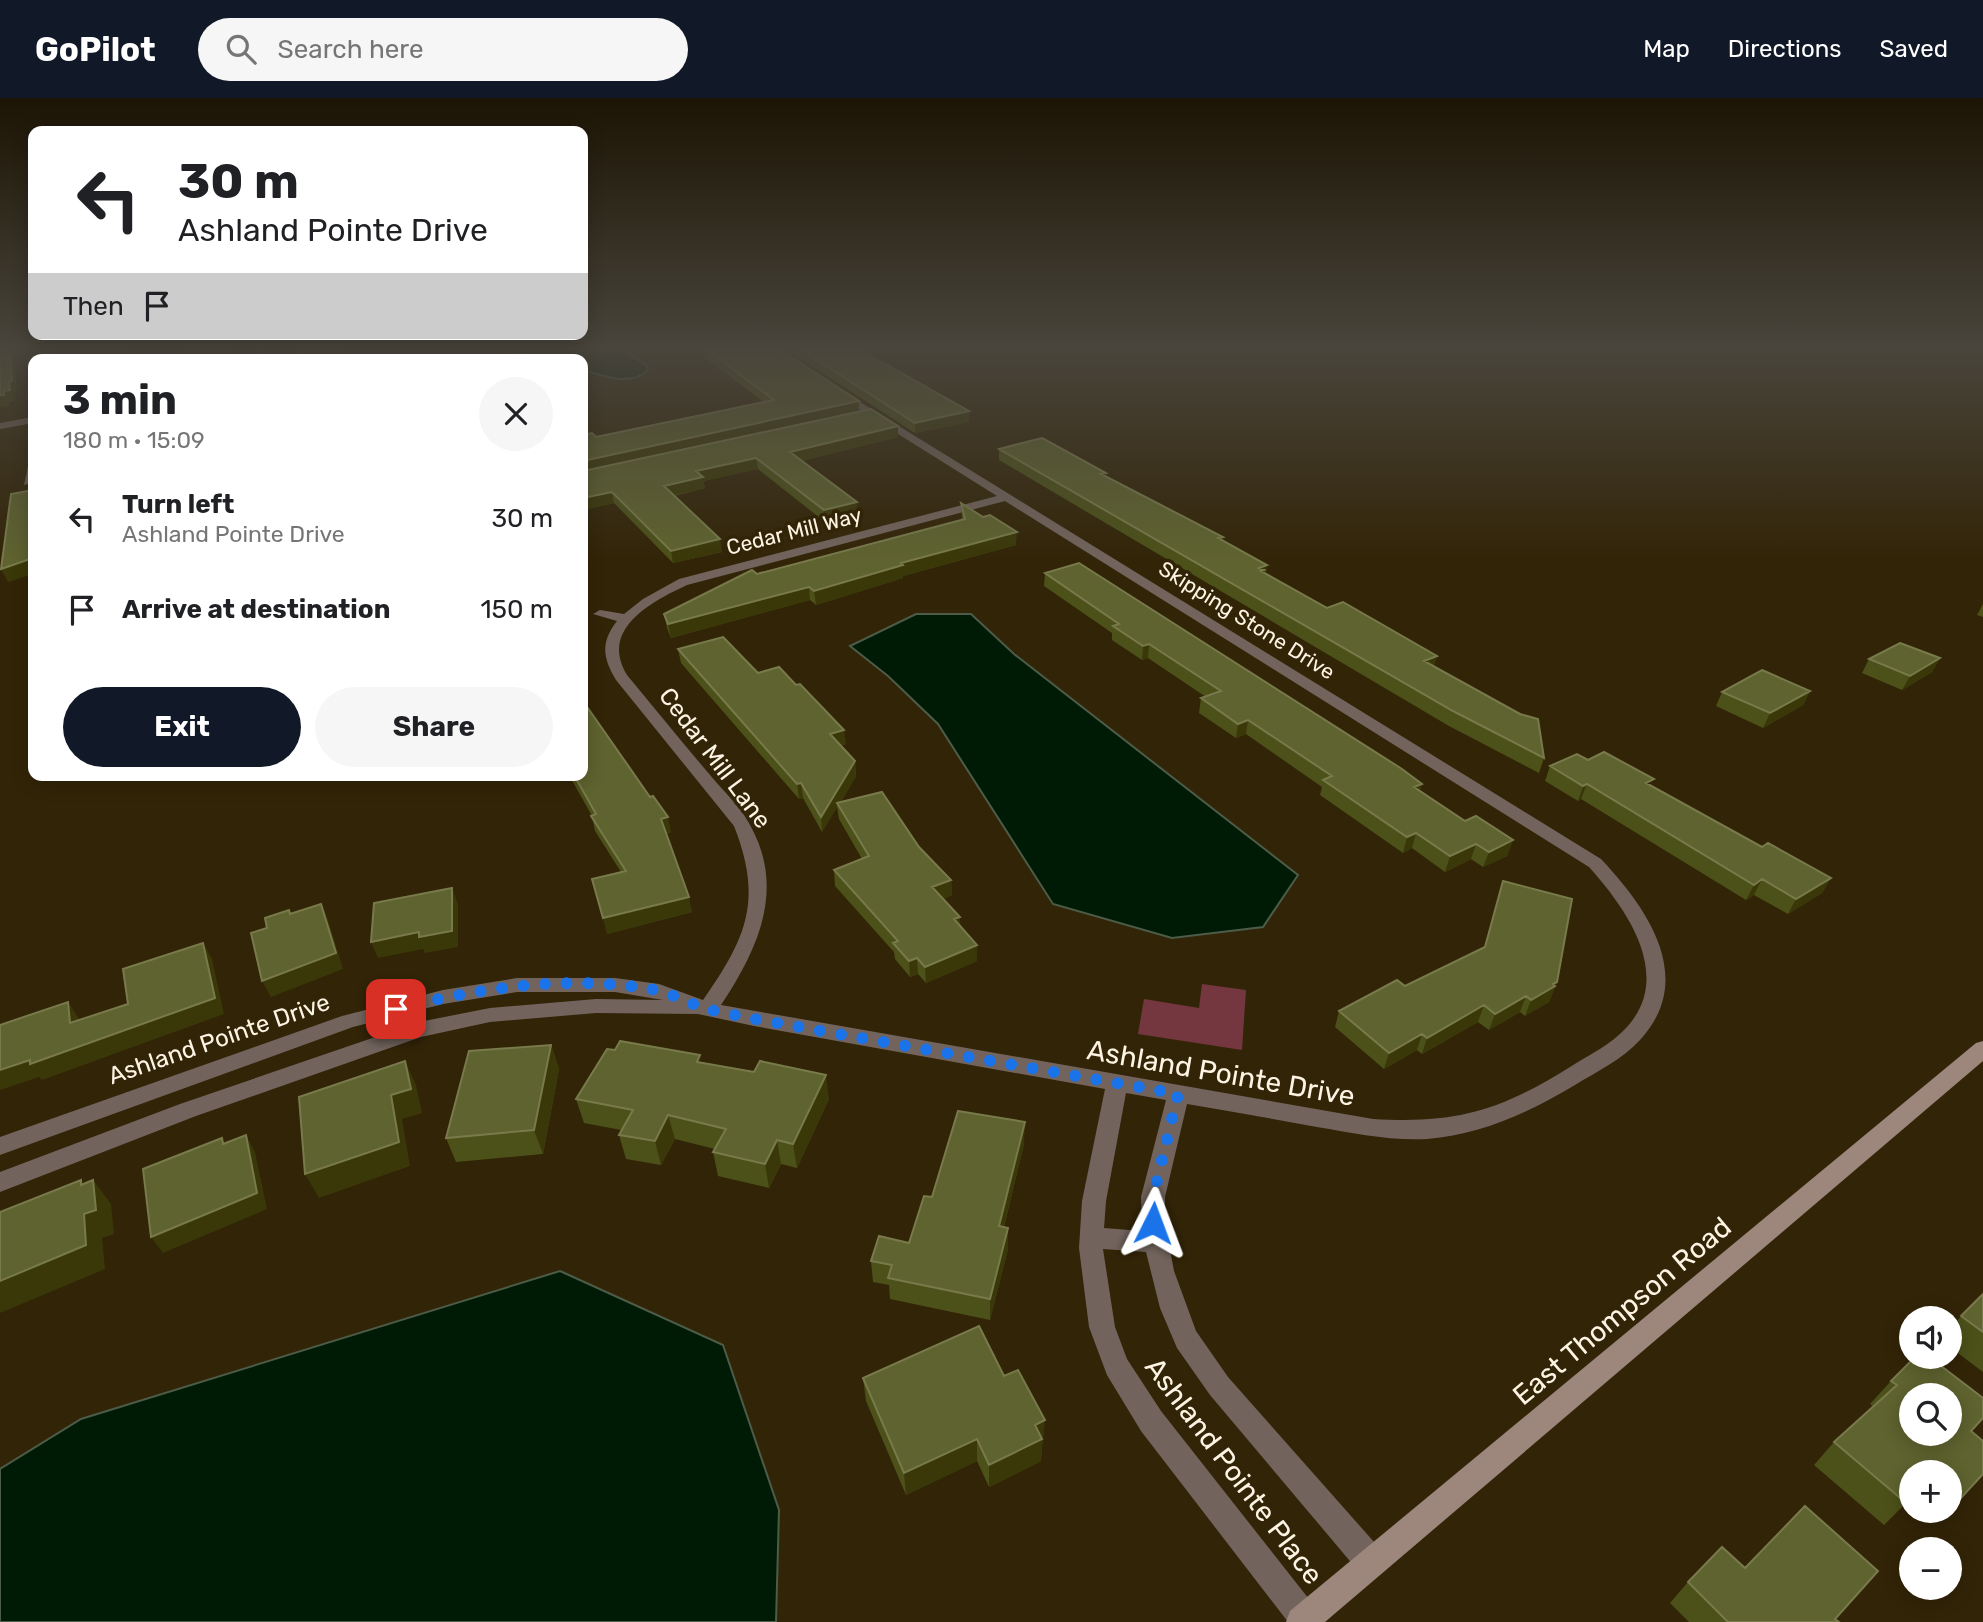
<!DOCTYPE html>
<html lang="en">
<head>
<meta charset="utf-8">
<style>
	body { margin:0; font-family:Rubik,sans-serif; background:#f6f6f6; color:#202124; height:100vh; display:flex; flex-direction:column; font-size:26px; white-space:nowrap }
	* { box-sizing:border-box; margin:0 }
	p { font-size:23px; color:#757577 }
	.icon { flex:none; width:38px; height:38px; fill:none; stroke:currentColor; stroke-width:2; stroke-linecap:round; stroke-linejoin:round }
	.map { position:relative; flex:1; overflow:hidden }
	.details { position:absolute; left:28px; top:256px; width:560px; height:427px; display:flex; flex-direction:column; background:#fff; border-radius:14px; box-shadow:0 4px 18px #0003 }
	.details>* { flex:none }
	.guide { position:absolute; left:28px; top:28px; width:560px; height:214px; border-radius:14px; box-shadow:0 4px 18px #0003; background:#fff; color:#202124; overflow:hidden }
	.controls { position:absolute; left:1899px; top:1208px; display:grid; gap:14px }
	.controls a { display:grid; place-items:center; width:63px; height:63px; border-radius:50%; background:#fff; box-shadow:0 4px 18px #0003; font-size:35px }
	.pin { position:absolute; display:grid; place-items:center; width:60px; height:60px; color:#fff; margin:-30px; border-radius:14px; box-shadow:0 4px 10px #0006 }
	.me { position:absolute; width:77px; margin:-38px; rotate:3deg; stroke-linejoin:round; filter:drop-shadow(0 0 5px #0008) }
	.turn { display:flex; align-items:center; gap:24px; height:147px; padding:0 35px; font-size:32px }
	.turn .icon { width:91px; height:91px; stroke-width:2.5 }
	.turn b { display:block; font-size:49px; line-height:60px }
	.then { display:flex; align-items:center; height:66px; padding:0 35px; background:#0003; gap:14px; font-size:26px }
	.round { display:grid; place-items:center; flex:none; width:74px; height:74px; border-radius:37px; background:#f6f6f6 }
	.headline { display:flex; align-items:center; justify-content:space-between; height:119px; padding:0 35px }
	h1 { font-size:42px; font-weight:700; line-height:52px }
	.primary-button { display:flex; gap:14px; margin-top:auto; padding:14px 35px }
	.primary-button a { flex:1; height:80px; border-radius:42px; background:#111827; color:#fff; font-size:28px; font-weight:700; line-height:80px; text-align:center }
	.primary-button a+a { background:#f6f6f6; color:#202124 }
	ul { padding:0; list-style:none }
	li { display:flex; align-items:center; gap:21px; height:91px; padding:0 35px }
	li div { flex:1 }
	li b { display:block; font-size:26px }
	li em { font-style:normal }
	header { display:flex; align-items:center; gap:42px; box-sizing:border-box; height:98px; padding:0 35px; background:#111827; color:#fff }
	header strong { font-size:33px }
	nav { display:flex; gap:38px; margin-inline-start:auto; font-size:24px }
	.search { width:490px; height:63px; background:#f6f6f6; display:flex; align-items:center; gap:18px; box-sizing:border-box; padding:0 24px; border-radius:38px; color:#757577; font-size:26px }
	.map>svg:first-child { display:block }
	.green { fill:#743740 }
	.water { fill:#001b05; stroke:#4c5c48; stroke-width:2 }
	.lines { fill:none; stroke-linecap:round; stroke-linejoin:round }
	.street { fill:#72645d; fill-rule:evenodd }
	.secondary { fill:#9d867b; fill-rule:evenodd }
	.wall { fill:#4c5119 }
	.shaded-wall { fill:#3a3809 }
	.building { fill:#5f632f; stroke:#787a4b; stroke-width:2; fill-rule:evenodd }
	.route { stroke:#1a73e8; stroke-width:12; stroke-dasharray:0 21.6 }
	.labels { text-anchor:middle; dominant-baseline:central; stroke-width:7; stroke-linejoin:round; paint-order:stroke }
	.far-street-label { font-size:21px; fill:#fdf4e4; stroke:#322407 }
	.street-label { font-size:24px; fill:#fdf4e4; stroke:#322407 }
	.near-street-label { font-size:28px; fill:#fdf4e4; stroke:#322407 }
</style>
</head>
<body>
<header>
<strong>GoPilot</strong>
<div class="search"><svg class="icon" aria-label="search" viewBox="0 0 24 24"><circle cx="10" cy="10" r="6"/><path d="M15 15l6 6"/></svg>Search here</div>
<nav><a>Map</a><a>Directions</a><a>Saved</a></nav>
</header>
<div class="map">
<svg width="1983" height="1524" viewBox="0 0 1983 1524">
	<rect width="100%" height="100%" fill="#322407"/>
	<!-- green -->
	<path class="green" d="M1202,886L1246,892L1242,952L1138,936L1144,901L1199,910Z"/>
	<!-- water -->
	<path class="water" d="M470,250H620L646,267L648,272C630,289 604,278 583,272V261C545,261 508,253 470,250Z
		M916,516H971L1014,556L1298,777L1263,829L1172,840L1053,806L938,626L888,578L850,548Z
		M560,1173L723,1247L779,1412L776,1524H0V1371L81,1321Z"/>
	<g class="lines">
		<!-- street -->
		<path class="street" d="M45,250H53L54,261H46Z
			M256,250H264L269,261H261Z
			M836,293H842L1601,761C1647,810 1697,880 1640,942C1623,961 1596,974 1575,987C1530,1014 1481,1037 1427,1041C1390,1043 1353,1035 1317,1029C1273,1021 1230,1013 1187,1006L1165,1099V1125L1174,1173L1196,1233L1228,1279L1382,1453L1386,1464L1382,1475L1371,1479L1360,1475L1210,1297L1177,1250L1160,1210L1146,1154L1103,1151L1115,1229L1127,1261L1161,1313L1316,1510L1319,1524H1288L1141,1333L1107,1277L1089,1229L1079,1150L1082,1103L1105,991L754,928L698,916L596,915L490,924L421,939L196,1018L0,1094V1074L180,1006L419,924L490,910L596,901L663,902L615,894H517L443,906L353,929L0,1057V1039L342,918L443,892L517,880H615L659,886L703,902C747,839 763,802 734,728L616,582C602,559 601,544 617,523L593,516L600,512L624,516L643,501L679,481L997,398L836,297ZM1005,403L1589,769C1626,810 1674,877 1627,929C1612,946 1589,957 1570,969C1500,1013 1456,1026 1373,1021L721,907C758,851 786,791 750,727C741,709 723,693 710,677C682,644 655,611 627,577C599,531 651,504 687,487ZM1126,995L1166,1002L1141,1099L1142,1133L1104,1130L1106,1103Z
			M33,319V325L0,331V325Z
			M33,365V385L24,387L28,368Z"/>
		<!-- secondary -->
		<path class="secondary" d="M1983,943V963L1325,1524H1286L1290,1513L1976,945Z"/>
	</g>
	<!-- wall -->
	<path class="wall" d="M692,250H777L859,303V314L898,328V339L801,363L858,416L825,424L758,371L703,383L705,390L674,398L722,454L673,465L614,405L583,412V337L596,339L764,304Z
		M784,250H862V253L969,324L915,335Z
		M999,351L1105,378L1223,439L1222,443L1266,475L1434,568L1544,660L1539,675L1449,628L999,362Z
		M961,405L1016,447L903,478V480L816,507L810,502L671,540L667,530L664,516L757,476L962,422Z
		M1045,475L1420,693L1465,723L1513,742L1507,758L1483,769L1471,761L1445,774L1412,750L1403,755L1320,697L1322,689L1246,636L1236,640L1199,615L1201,600L1206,599L1148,560L1142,562L1112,542V535L1044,488Z
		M1983,506V519L1977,517Z
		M678,551L758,575L846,646L841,648L855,663L856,678L840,705L919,749L951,782L952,797L943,801L960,819V827L977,863L926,885L918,876L910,879L895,861L894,854L835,788L834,772L862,761L839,721L837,709L822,734L803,700L799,701L681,565Z
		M1940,560L1932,574L1902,592L1862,575L1869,561Z
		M1810,593L1803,607L1763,630L1716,608L1722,594Z
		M1588,662L1651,688L1762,749L1831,780L1822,795L1788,816L1754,797L1746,802L1581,701L1578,703L1545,683L1550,668Z
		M569,677H583L671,734L666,736L692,814L607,836L621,774L595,733L592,718Z
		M1503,783L1557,884L1549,904L1525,918L1520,914L1489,932L1478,924L1422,956L1417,952L1384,971L1335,929L1339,913L1405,888L1484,850Z
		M551,947L559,971L543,1056L456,1064L446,1040Z
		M702,964L829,1001L797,1070L781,1066L769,1090L718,1078L713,1054L715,1051L675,1041L661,1067L626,1061L619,1037L621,1032L584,1025L576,1001Z
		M1024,1046L1004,1129L1008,1130V1151L990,1222L890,1201L889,1187L873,1184L871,1163L909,1145L932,1099Z
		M1983,1196V1274L1950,1249V1230Z
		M1004,1278L1043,1345L1042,1346L1041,1363L989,1389L977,1363L906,1397L866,1303L863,1280Z
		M1891,1283L1971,1333L1959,1402L1950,1411V1374H1911V1403L1909,1402L1884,1427L1814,1367L1834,1344L1874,1309L1870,1306Z
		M1922,1412H1948L1935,1424Z
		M1745,1470L1835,1521L1839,1524H1689L1670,1505L1688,1484Z"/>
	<!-- shaded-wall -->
	<path class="shaded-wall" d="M10,250H14L17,294H14L15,303L9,304V308L0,309V297L9,284Z
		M230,256L232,261H221V258Z
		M859,303V314L583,374V363Z
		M969,313V324L915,335V325Z
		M898,328V339L791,365L790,354Z
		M756,360L758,371L703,383L705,390L666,399L664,388L696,373Z
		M612,394L614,405L583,412V400Z
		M857,404L858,416L825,424L824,412Z
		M1017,434L1016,447L903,478V480L816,507L814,493L901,465Z
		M720,441L722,454L673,465L671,453Z
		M33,460V476L8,484L1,471Z
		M1267,467L1265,481L1259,470Z
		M809,489L810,502L671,540L668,526Z
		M1149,546L1148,560L1142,562L1143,548Z
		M1437,558L1433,572L1424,563Z
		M1940,560L1932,574L1902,592L1910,578Z
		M1810,593L1803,607L1763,630L1770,615Z
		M1248,622L1246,636L1236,640L1238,626Z
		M844,632L846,646L831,651L830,636Z
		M855,663L856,678L838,708L837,705V709L822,734L821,719Z
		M538,677H550L539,681Z
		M801,685L803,700L799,701L797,686Z
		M1422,686L1418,701L1414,689Z
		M1587,686L1581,701L1578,703L1583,688Z
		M668,719L671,734L664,736L661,721Z
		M1416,735L1412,750L1403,755L1407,739Z
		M1513,742L1507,758L1483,769L1489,754Z
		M1476,746L1471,761L1445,774L1450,758Z
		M1831,780L1822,795L1788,816L1796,801Z
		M1762,781L1754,797L1746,802L1754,787Z
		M951,782L952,797L933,805L932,789Z
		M452,790L458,806V849L425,855L423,851L378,860L371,844Z
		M689,799L692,814L607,836L603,820Z
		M321,806L328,822L343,871L271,899L262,883Z
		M960,819V835L954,821Z
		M203,845L212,861L224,916L42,982L39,979L0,992V972L215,900Z
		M977,847V863L926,885L925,869Z
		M917,860L918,876L910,879L909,863Z
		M1557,884L1549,904L1525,918L1531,902Z
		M1526,898L1520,914L1489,932L1495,916Z
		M68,904L79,921L81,941L70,925Z
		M1484,907L1478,924L1422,956L1427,940Z
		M1422,936L1417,952L1384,971L1389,955Z
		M551,947L559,971L543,1056L534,1032Z
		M405,963L416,987L422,1015L402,1021L410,1068L319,1100L305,1076L391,997Z
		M826,977L829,1001L797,1070L793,1046Z
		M668,1017L675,1041L661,1067L655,1043Z
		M1025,1024L1024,1046L999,1149V1128Z
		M246,1037L255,1054L267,1111L163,1155L151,1139Z
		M777,1042L781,1066L769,1090L765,1066Z
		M81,1082L95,1101L93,1082L111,1106L114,1136L102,1140L105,1171L0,1215V1183L84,1116Z
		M1008,1130V1151L990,1222V1201Z
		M1045,1322L1043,1345L1042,1346L1041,1363L989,1389V1367L1035,1327Z
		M977,1341V1363L906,1397L904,1375Z"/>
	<!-- building -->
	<path class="building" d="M0,250H10L12,283L9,284L10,292L4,293V297H0Z
		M83,250H130L133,261H85Z
		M181,250H227L230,256L221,258V261H185Z
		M298,250H341L346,256L342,257L345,261H300L297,255L301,254Z
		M704,250H777L859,303L583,363V337L592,335L596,339L774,302Z
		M798,250H857L969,313L915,325Z
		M871,311L898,328L790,354L857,404L824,412L756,360L696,373L703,379L664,388L720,441L671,453L612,394L583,400V373Z
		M1042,340L1106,375L1101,376L1223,439L1218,440L1267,467L1259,470L1264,472L1261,473L1327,510L1343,504L1437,558L1424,563L1520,616L1538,621L1544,660L1453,613L999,351Z
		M33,392V460L1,471L11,396Z
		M961,405L983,419L990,417L1017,434L901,465L903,467L814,493L809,489L668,526L664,516L752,472L757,476L965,421Z
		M1079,465L1402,671L1422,686L1414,689L1465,723L1476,718L1513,742L1489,754L1476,746L1450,758L1416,735L1407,739L1323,682L1332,678L1248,622L1238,626L1201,600L1221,593L1149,546L1143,548L1113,528L1119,526L1045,475Z
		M723,539L758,575L779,569L796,587L800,586L844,632L830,636L855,663L821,719L801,685L797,686L678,551Z
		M1900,545L1940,560L1910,578L1869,561Z
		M1762,572L1810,593L1770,615L1722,594Z
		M583,603L650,699L653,698L668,719L661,721L689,799L603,820L592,781L626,773L591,718L596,716L574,677H583Z
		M1604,654L1654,681L1646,685L1762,749L1768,745L1831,780L1796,801L1762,781L1754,787L1587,686L1583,688L1550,668L1577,656L1588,662Z
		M882,694L919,749L951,782L932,789L960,819L954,821L977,847L925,869L917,860L909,863L893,845L898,843L834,772L869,758L837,705Z
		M1503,783L1572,801L1557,884L1553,886L1555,888L1531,902L1526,898L1495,916L1484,907L1427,940L1422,936L1389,955L1339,913L1397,882L1405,888L1485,849Z
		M452,790V833L419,839V834L371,844L374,805Z
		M321,806L336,855L262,883L251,835L267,830L265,820L289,812L290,816Z
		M203,845L215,900L30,966V962L0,972V927L68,904L70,925L128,906L123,871Z
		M620,943L700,957L697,964L754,974L760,963L826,977L793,1046L777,1042L765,1066L713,1054L726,1031L668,1017L655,1043L619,1037L633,1012L576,1001L607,951L615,952Z
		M551,947L534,1032L446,1040L469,953Z
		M405,963L411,991L391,997L399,1044L305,1076L299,999Z
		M958,1013L1025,1024L999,1128L1008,1130L990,1201L888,1180L892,1167L871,1163L879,1138L909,1145L924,1098L932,1099Z
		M246,1037L257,1095L151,1139L143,1071L222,1040L223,1046Z
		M81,1082V1087L93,1082L96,1112L84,1116L86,1147L0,1183V1114Z
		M1983,1196V1234L1961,1218Z
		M979,1228L1004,1278L1018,1272L1045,1322L1035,1327L1042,1341L989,1367L977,1341L904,1375L863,1280Z
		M1916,1258H1928L1983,1300V1320L1971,1333L1983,1343V1376L1959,1402L1950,1394V1374H1911V1400L1906,1405L1834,1344L1897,1287L1891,1283ZM1911,1297H1950V1335H1911Z
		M1805,1408L1878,1473L1835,1521L1839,1524H1728L1688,1484L1722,1449L1745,1470Z"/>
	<!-- sky -->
	<linearGradient id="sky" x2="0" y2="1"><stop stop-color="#1c1404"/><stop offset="0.54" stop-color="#49453c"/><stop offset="1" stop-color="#49453c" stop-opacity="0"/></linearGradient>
	<rect width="1983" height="463" fill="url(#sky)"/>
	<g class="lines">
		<!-- route -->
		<path class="route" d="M396,911C479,890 570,876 656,892C673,896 690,906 707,911C722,915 738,917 754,921L1178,996L1153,1099V1125"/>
	</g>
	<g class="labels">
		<!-- far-street labels -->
		<g class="far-street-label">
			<text transform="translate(794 433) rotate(-14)">Cedar Mill Way</text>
			<text transform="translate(1247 522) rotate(32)">Skipping Stone Drive</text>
		</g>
		<!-- street labels -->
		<g class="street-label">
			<text transform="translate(715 660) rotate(53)">Cedar Mill Lane</text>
			<text transform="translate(219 941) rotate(-19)">Ashland Pointe Drive</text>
		</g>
		<!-- near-street labels -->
		<g class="near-street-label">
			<text transform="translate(1221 975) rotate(10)">Ashland Pointe Drive</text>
			<text transform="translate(1622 1213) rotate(-40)">East Thompson Road</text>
			<text transform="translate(1234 1373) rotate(53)">Ashland Pointe Place</text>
		</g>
	</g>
</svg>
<div class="controls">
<a><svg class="icon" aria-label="sound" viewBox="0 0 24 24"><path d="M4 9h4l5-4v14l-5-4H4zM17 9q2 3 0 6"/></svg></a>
<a><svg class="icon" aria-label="search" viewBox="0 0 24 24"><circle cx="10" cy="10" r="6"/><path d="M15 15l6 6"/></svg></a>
<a>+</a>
<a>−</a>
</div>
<div class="pin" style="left:396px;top:911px;background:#d93025"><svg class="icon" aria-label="arrive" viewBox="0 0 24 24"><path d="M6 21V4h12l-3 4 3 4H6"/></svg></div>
<svg class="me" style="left:1153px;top:1125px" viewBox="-20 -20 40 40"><path d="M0-17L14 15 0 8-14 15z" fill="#1a73e8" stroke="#fff" stroke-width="4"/></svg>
<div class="guide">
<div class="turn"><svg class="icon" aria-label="left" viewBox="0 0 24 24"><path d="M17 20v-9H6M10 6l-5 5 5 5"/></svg><div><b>30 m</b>Ashland Pointe Drive</div></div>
<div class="then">Then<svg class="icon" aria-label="arrive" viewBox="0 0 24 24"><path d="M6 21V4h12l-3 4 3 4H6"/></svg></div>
</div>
<section class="details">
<div class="headline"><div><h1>3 min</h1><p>180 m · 15:09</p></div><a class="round"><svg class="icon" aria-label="close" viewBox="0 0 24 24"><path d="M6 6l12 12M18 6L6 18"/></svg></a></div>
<ul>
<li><svg class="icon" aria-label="left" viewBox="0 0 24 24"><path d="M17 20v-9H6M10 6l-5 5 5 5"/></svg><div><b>Turn left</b><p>Ashland Pointe Drive</p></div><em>30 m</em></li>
<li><svg class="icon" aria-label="arrive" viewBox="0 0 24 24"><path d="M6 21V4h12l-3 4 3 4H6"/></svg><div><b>Arrive at destination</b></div><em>150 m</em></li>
</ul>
<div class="primary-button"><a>Exit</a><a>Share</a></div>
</section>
</div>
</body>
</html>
